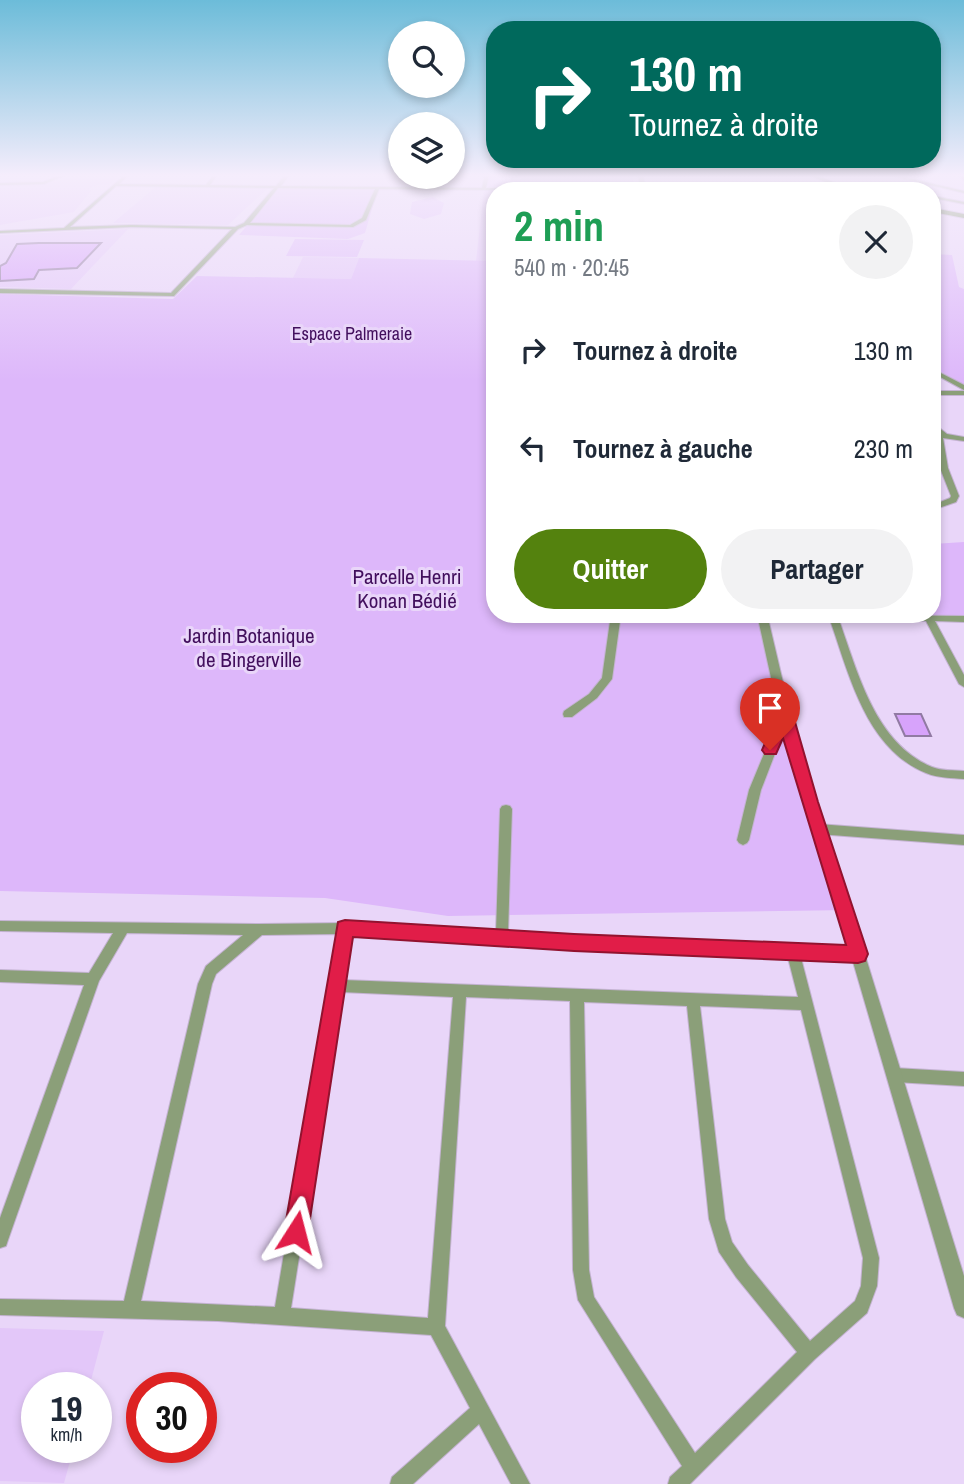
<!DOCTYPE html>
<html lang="fr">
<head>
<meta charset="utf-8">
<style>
	body { margin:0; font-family:"Archivo Narrow",sans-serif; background:#f2f2f3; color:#1f2937; height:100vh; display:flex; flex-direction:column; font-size:26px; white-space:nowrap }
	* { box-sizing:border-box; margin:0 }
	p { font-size:23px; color:#747a83 }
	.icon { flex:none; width:38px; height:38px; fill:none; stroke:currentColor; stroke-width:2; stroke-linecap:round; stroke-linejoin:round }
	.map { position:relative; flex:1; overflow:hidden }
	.drawer { position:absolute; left:486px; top:182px; width:455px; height:441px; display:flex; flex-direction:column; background:#fff; border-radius:28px; box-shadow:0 4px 10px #0003 }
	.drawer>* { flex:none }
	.top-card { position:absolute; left:486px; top:21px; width:455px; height:147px; border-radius:28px; box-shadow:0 4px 10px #0003; background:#00695c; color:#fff; overflow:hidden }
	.tools { position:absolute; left:388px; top:21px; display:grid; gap:14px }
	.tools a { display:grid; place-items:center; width:77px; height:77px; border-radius:50%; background:#fff; box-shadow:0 4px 10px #0003; font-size:35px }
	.speed { position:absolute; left:21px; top:1372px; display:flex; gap:14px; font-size:35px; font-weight:700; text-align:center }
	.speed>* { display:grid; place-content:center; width:91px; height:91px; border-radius:50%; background:#fff; box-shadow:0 4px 10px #0003; line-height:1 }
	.speed small { font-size:18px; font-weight:400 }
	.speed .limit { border:10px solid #d22; background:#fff; color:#111 }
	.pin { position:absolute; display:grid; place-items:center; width:60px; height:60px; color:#fff; margin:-72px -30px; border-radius:50% 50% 50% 0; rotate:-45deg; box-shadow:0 0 7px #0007 }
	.pin .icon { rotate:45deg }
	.me { position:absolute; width:77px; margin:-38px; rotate:9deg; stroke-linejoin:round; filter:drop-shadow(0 0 5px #0008) }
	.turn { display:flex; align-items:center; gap:24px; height:147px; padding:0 28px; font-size:32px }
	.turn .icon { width:91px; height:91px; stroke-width:2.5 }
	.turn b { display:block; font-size:49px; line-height:60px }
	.round { display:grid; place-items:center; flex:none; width:74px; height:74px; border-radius:37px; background:#f2f2f3 }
	.head { display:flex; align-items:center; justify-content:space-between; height:119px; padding:0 28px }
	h1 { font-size:42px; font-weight:700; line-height:52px; color:#1e9e55 }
	.action { display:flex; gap:14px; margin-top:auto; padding:14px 28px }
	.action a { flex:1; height:80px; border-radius:42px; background:#54820e; color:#fff; font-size:28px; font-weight:700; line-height:80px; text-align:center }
	.action a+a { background:#f2f2f3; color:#1f2937 }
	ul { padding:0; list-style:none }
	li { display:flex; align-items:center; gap:21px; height:98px; padding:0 28px }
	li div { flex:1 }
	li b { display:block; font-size:26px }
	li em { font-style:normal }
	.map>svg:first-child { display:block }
	.built { fill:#e3c7f9 }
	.green { fill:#ddb7fa }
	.building { fill:#d7a3fb; stroke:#917aa3; stroke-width:2 }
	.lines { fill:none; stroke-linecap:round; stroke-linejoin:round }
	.minor-casing { stroke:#c4b3d2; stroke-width:2 }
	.tertiary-casing { stroke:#c4b3d2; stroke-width:2 }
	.secondary-casing { stroke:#c4b3d2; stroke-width:2 }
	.minor { fill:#8b9f79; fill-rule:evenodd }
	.tertiary { fill:#8b9f79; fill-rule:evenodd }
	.secondary { fill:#638045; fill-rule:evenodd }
	.route { fill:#e11d48; stroke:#92132f; stroke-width:2 }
	.labels { text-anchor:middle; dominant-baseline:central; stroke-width:6; stroke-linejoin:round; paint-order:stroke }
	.far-park-label { font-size:18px; fill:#420f5d; stroke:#e9d6f9 }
	.park-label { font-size:21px; fill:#420f5d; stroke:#e9d6f9 }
</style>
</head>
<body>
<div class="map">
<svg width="964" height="1484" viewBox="0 0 964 1484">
	<rect width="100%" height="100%" fill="#e9d6f9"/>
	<!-- built -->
	<path class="built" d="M82,175H120L108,185H97L89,189L91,191L74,212L0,225V186L42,185Z
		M157,186L269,187L228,225L113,223Z
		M484,190L522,191H495V261H476Z
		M128,229L71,289L0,287V235Z
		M303,257L359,258L351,279L293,278Z
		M0,1328L104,1331L89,1388H37V1447H74L64,1483L0,1481Z"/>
	<!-- green -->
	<path class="green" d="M489,174H631L635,186L488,187Z
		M280,186L378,188L365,233L348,239L239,235Z
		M433,197L444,203L441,214L424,219L410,214L412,202Z
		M295,239L364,240L357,257L286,256Z
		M933,254L952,255L959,287L964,289V385L933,367Z
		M359,258L495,261V614H764L848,910L448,916L325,898L0,891V294L173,299L197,276L351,279Z
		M964,542V616L909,614H933V544Z"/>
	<!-- building -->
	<path class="building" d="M39,243H101L77,268L39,270L34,279L0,281V266L6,263L17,244Z
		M895,714H921L931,736H905Z"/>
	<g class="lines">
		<!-- minor casing -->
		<g class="minor-casing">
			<path id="minor" d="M63,174H68L44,184L0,185V183L43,182Z
				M126,174H130L119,184L206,185L214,174H218L210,185L276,186L286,174H290L281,186L482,188L485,174H489L486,188L644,191L379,189L366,220L353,227L247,225L238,229L174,296L0,293V289L171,293L232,229L131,227L0,233V231L64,228ZM116,186L274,188L244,223L235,227L131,225L70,227ZM278,188L375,189L362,218L350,225L250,223Z
				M885,174H891L964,191V193Z
				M957,174H961L964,177V180Z
				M933,196L964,202V204L933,198Z
				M933,369L964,385V390L933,373Z
				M933,391H964V395H933Z
				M933,423L947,434L964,437V441L943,438L948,468L959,496L956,502L933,510V505L950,498L951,496L940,468L936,432L933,429Z
				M611,614H621L612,679L597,698L572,717H564L563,714L564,711L589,694L602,678Z
				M759,614L964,616V622L935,621L964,675V687L959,684L926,621L839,620C858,673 875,743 932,767C942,771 954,770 964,771V779C951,778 938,778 926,773C866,749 849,674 830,620L762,619L759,618Z
				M785,711L790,715L761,790L749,840L747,843L743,845L739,843L737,840L749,790L780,715Z
				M506,805L510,806L512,809L508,933L787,946L792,944L797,947L858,949L863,951L864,955L863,959L858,961L801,958L879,1258L877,1286L867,1313L815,1359L690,1484H668L670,1477L682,1466L578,1300L573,1270L570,1001L466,997L445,1326L530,1484H511L479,1424L413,1484H390L392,1477L470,1408L431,1335L218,1321L0,1315V1299L124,1301L198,984L206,966L243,935L127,933L99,981L8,1240L6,1246L0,1248V1218L84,985L0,982V970L89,973L113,933L0,931V921L259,924L345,923L496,932L500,809L502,806ZM338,934L275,1307L141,1301L212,984L216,974L262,935ZM350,934L574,949L788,958L798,997L343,980ZM341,992L453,997L428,1318L291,1308ZM584,1002L687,1006L709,1219L719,1252L736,1277L797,1352L695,1453L594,1297L589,1270ZM700,1006L801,1010L863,1258L861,1286L855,1301L810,1341L748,1265L732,1242L725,1219Z
				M818,824L964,835V845L818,834L814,832L812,829L814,826Z
				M895,1068L964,1072V1086L895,1082L890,1080L888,1075L890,1070Z"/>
		</g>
		<!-- tertiary casing -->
		<g class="tertiary-casing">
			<path id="tertiary" d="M638,174H642L647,191H641Z
				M757,614H767L798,746L865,955L964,1276V1318L957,1315L954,1308L851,955L786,746Z"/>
		</g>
		<!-- secondary casing -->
		<g class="secondary-casing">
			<path id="secondary" d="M806,174H813L856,191H847Z
				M933,208L964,214V218L933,212Z"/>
		</g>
		<!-- minor -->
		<use href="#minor" class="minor"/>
		<!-- tertiary -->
		<use href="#tertiary" class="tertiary"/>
		<!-- secondary -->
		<use href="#secondary" class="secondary"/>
	</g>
	<!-- sky -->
	<linearGradient id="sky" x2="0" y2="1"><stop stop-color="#6cbcd9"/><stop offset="0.46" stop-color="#f5edfc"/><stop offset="1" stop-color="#f5edfc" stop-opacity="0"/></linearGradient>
	<rect width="964" height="381" fill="url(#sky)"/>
	<!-- route -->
	<path class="route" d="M785,710L793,715L818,802L868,954L865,961L858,963L574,951L353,937L308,1232L304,1241L296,1244L287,1241L284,1232L338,922L345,920L574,934L846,945L783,738L776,754H765L762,750L777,715Z"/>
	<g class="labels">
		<!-- far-park labels -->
		<g class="far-park-label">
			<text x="352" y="333">Espace Palmeraie</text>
		</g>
		<!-- park labels -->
		<g class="park-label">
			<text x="407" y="576">Parcelle Henri<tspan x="407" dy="24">Konan Bédié</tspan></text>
			<text x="249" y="635">Jardin Botanique<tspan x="249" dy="24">de Bingerville</tspan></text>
		</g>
	</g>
</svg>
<div class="tools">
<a><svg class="icon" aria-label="search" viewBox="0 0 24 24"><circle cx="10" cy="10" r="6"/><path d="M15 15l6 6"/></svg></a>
<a><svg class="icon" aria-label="layers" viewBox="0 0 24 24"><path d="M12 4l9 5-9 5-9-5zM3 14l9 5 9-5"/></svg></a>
</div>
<div class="speed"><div>19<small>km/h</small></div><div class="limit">30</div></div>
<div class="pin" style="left:770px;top:750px;background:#d93025"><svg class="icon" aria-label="arrive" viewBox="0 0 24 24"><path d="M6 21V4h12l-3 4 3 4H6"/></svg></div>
<svg class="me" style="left:296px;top:1232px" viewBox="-20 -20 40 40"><path d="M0-17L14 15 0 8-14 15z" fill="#e11d48" stroke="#fff" stroke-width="4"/></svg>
<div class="top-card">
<div class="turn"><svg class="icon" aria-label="right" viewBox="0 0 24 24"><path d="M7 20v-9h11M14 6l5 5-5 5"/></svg><div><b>130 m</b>Tournez à droite</div></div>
</div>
<section class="drawer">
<div class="head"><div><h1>2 min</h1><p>540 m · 20:45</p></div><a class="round"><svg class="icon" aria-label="close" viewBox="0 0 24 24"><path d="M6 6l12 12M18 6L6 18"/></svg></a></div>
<ul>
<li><svg class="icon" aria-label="right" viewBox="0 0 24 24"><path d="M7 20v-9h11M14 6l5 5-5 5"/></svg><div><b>Tournez à droite</b></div><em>130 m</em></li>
<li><svg class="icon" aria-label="left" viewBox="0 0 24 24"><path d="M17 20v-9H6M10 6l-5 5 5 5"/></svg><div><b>Tournez à gauche</b></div><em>230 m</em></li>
</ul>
<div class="action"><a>Quitter</a><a>Partager</a></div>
</section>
</div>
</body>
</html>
